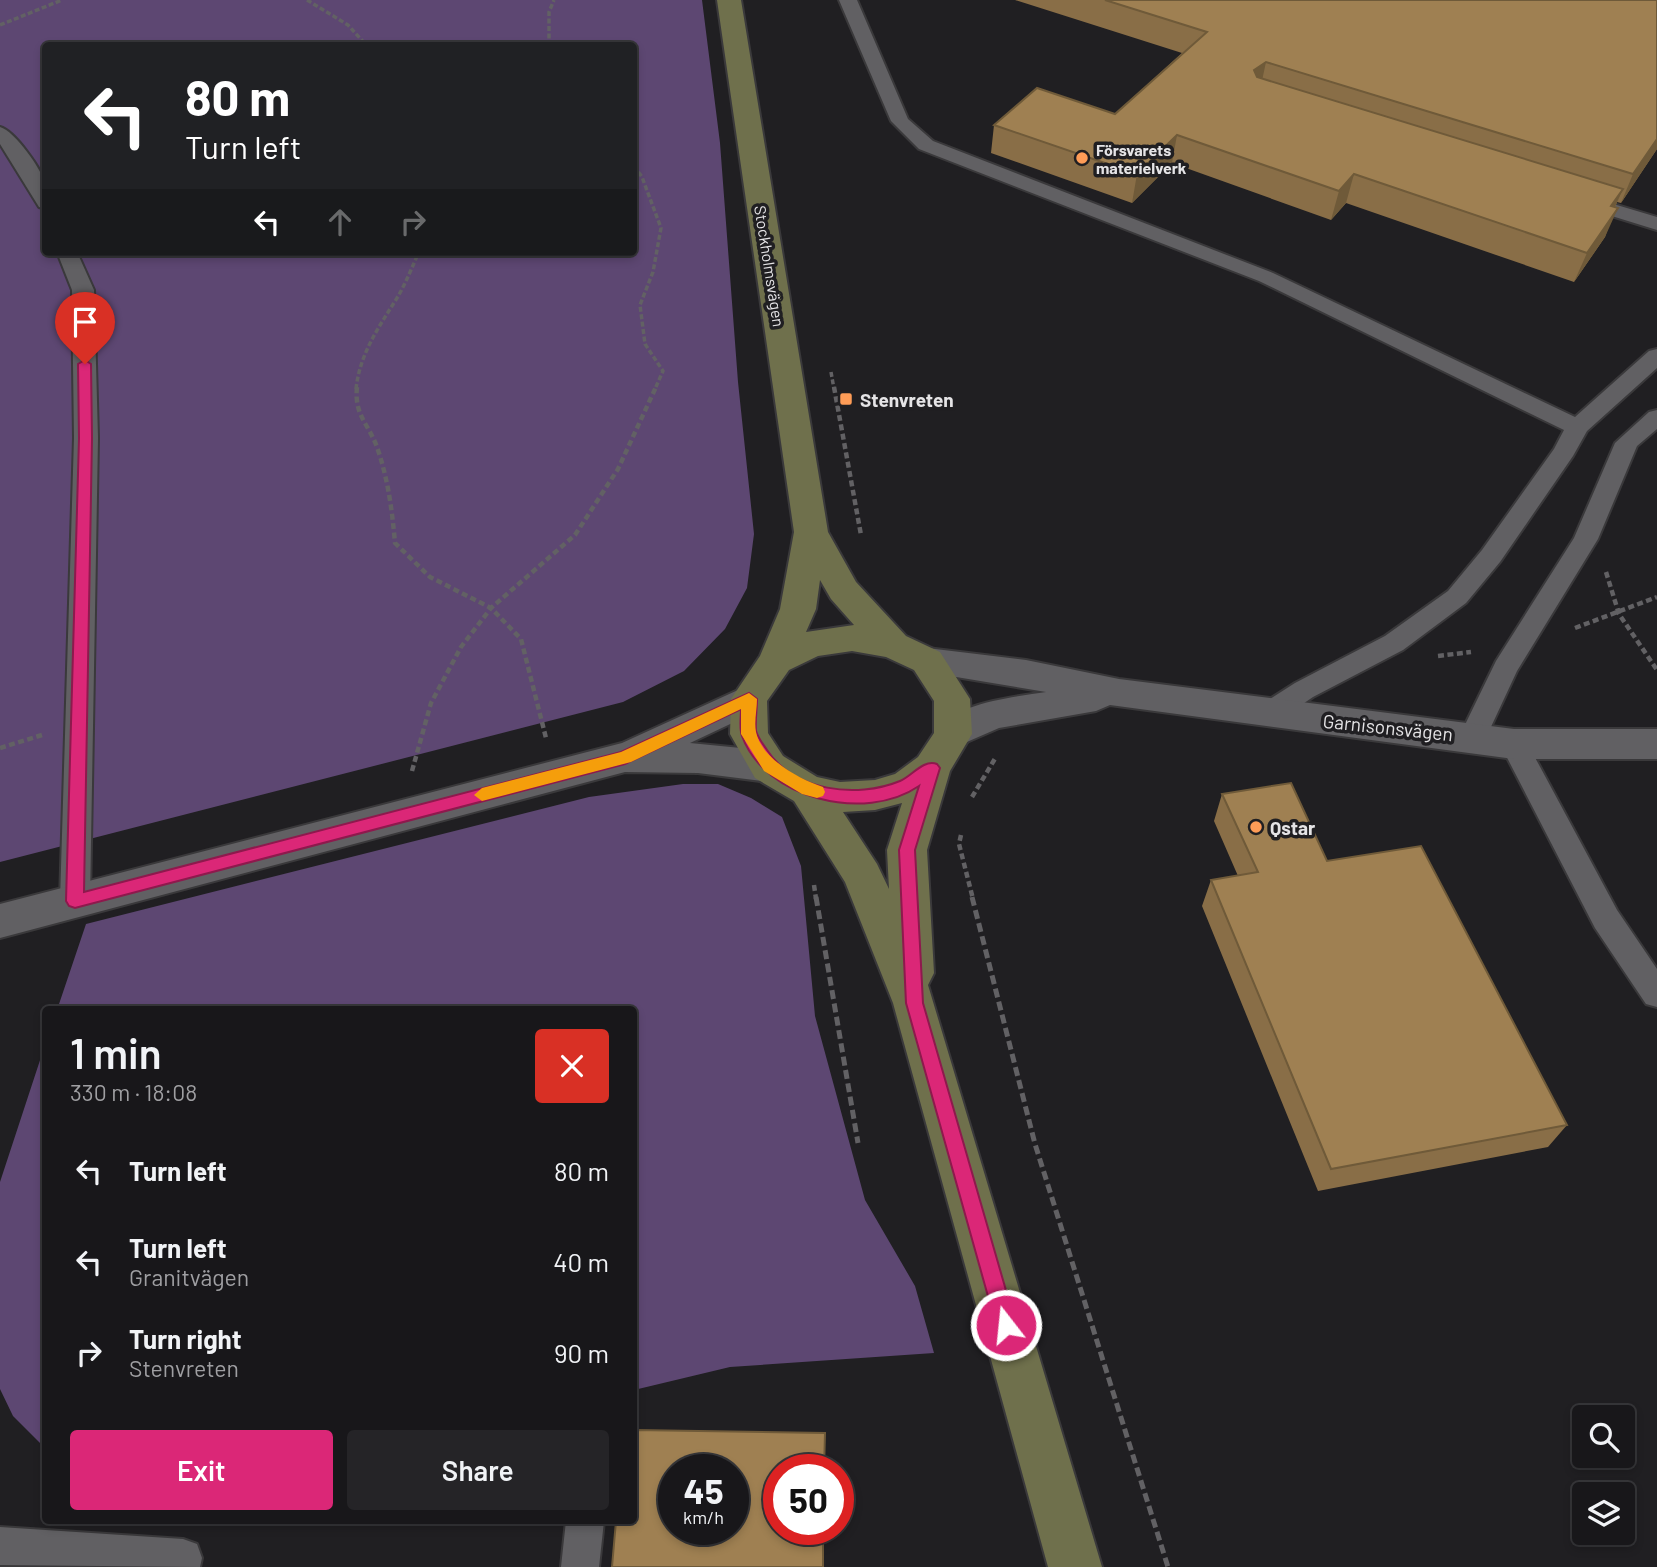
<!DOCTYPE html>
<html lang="en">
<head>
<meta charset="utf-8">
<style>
	body { margin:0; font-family:Barlow,sans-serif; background:#252427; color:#f1f3f6; height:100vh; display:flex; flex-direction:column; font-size:26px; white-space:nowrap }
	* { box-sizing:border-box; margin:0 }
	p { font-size:23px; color:#9f9fa2 }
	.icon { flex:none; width:38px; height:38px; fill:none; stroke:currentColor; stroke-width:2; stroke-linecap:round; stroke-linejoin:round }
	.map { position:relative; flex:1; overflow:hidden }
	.sheet { position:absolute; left:42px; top:1006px; width:595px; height:518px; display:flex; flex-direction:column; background:#18171a; border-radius:7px; box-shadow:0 4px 10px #0003,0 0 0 2px #363639 }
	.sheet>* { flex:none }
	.hud { position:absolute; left:42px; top:42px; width:595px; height:214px; border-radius:7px; box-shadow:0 4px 10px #0003,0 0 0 2px #363639; background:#202124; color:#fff; overflow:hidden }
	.tools { position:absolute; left:1572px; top:1405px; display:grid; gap:14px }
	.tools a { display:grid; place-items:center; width:63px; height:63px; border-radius:7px; background:#18171a; box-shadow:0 4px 10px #0003,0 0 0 2px #363639; font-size:35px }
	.speed { position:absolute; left:658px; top:1454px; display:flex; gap:14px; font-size:35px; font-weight:700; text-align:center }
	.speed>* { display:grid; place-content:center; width:91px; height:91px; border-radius:50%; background:#18171a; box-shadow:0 4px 10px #0003,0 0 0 2px #363639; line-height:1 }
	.speed small { font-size:18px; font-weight:400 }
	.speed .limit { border:10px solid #d22; background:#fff; color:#111 }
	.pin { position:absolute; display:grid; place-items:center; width:60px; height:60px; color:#fff; margin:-72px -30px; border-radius:50% 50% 50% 0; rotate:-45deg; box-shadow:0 0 7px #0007 }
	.pin .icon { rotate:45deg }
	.me { position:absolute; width:77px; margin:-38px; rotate:344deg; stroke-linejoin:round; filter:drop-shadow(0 0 5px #0008) }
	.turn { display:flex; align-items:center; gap:24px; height:147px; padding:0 28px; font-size:32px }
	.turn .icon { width:91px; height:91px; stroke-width:2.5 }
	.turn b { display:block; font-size:49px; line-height:60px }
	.lanes { display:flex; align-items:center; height:66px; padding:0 28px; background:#0003; justify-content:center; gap:35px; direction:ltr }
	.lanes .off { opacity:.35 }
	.round { display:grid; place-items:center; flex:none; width:74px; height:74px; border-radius:7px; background:#252427 }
	.overview { display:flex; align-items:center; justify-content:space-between; height:119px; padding:0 28px }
	h1 { font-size:42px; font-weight:600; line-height:52px }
	.cta { display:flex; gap:14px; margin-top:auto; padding:14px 28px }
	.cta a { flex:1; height:80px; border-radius:7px; background:#db2777; color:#fff; font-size:28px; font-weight:600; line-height:80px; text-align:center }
	.cta a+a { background:#252427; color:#f1f3f6 }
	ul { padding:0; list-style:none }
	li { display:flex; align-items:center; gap:21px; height:91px; padding:0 28px }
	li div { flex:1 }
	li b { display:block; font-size:26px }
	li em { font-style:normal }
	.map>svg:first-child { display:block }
	.forest { fill:#5d4772; fill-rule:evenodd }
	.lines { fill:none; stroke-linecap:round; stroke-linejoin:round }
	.service-casing { stroke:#3a393b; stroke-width:4 }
	.minor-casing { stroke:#3a393b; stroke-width:4 }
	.secondary-casing { stroke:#3a393b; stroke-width:4 }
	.path-far2 { stroke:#626164; stroke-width:3.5; stroke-dasharray:5 2.5; stroke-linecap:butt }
	.path-far1 { stroke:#626164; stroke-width:4.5; stroke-dasharray:6 3.5; stroke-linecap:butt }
	.path { stroke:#626164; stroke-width:5; stroke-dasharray:9 4.5; stroke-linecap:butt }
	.service { fill:#616063; fill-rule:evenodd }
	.minor { fill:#616063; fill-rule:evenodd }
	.secondary { fill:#6f704c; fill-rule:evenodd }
	.wall { fill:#896e47 }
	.shaded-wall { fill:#6f5a39 }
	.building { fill:#9f8052; stroke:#6f5a39; stroke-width:2; fill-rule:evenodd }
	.route { fill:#db2777; stroke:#8e194d; stroke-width:2 }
	.slow { fill:#f59e0b }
	.poi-dot { fill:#fe9c57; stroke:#201f22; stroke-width:2.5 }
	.labels { text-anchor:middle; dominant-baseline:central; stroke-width:7; stroke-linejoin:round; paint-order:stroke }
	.far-poi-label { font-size:16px; font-weight:bold; fill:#e5e4e6; stroke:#201f22; text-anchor:start }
	.far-street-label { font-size:16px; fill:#e5e4e6; stroke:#201f22 }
	.poi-label { font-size:19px; font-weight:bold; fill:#e5e4e6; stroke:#201f22; text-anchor:start }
	.street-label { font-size:19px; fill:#e5e4e6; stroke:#201f22 }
</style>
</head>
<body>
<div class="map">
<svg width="1657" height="1567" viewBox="0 0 1657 1567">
	<rect width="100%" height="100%" fill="#201f22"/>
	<!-- forest -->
	<path class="forest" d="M0,0H702L720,143L738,382L754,534L747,588L725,629L684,671L623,702L0,862ZM46,46H634V252H46Z
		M683,784H718L751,798L782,817L801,866L815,1016L865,1200L915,1286L934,1353L730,1367L634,1390V1010H57L86,924L589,797Z
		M45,1045L46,1448H45L13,1416L0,1389V1182Z"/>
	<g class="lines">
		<!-- service casing -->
		<g class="service-casing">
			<path id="service" d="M839,0H857L908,119L933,141L1273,273L1575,417L1649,351L1657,349V368L1587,431L1573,456L1500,562L1466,603L1403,650L1313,697L1282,718L1272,721L1262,718L1259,711L1262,704L1295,683L1385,636L1448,591L1482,550L1554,449L1564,430L1259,281L919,149L891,121Z
				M0,127C15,131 42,170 46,185C47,192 46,202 46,209L39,207L0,144Z
				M1580,194L1657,217V230L1573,204L1570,200L1573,196Z
				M57,252H77L94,290L98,438L90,901L85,910L75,913L65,910L60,901L74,438L72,290Z
				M1657,410V429L1637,446L1598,539L1517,671L1483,744L1473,748L1463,744L1459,737L1496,661L1574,538L1615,443L1649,412Z
				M1514,733L1524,737L1617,910L1657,969V1007L1646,1004L1595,928L1500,744L1504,737Z
				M566,1521H604L599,1567H561Z
				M0,1527L183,1539L197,1544L202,1558L200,1567L0,1565Z"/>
		</g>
		<!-- minor casing -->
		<g class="minor-casing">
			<path id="minor" d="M927,648L1026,660L1119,679L1514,729H1657V759H1514L1110,705L1096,711L999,728L953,748L940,744L934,734C951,703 1013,697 1046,692L914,670L909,661L914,652Z
				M749,685L762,689L767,699L762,709L690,743L751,749L783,756L788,767L783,778L769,782L698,773L625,772L0,938V904L622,743Z"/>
		</g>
		<!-- secondary casing -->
		<g class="secondary-casing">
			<path id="secondary" d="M717,0H741L828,532L856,582L906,636L940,652L970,699L972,734L950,771L927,850L934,973L928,985L1102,1567H1048L893,1003L845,882L794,801L755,778L730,734L731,699L760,656L780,609L794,532ZM820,580L831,599L854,625L806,632L816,609ZM852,651L886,657L914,670L934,701V733L918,757L895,774L875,780L840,782L817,777L783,756L768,733L767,701L789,670L818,656ZM902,803L887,850L889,889L877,864L843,812L875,810Z"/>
		</g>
		<!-- path-far2 -->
		<path class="path-far2" d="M307,0L348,25L367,46
			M0,25L62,0
			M549,46V12L554,0
			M634,166L642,177L661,228L653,272L640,305L645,344L663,371L655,389
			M831,372L834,389
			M356,389C360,353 379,327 397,298C406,283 412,267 419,252"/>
		<!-- path-far1 -->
		<path class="path-far1" d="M357,387C354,415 368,423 377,447C388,479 392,509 395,543L430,577L491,608L521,639L546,738
			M834,387L861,535
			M1606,572L1619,614L1657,670
			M1575,628L1657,597
			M1438,656L1471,652
			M0,748L42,735
			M412,771L431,703L461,647L491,608L575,535L618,469L656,387
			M972,797L996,757
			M961,835L959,844L973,899
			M814,885L816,899"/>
		<!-- path -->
		<path class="path" d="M816,897L858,1143
			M972,897L1035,1144L1168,1567"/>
		<!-- service -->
		<use href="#service" class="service"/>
		<!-- minor -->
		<use href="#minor" class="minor"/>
		<!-- secondary -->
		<use href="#secondary" class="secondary"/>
	</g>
	<!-- wall -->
	<path class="wall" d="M1015,0H1657V149L1621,203L1617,202L1605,237L1574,282L1346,203L1331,220L1172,163L1132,203L991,153L994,125L1115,114L1182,53Z
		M1222,794L1327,861L1567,1125L1548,1147L1318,1191L1202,906L1211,880L1238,876L1214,821Z"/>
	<!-- shaded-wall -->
	<path class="shaded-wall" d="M1266,62L1260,90L1254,70Z
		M1177,135L1172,163L1132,203L1137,174Z
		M1657,139V149L1621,203L1633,174Z
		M1354,174L1346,203L1331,220L1339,191Z
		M1623,189L1610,218L1618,208L1605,237L1574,282L1587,253L1611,206Z"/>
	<!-- building -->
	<path class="building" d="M1105,0H1657V139L1633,174L1266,62L1254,70L1257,77L1623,189L1611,206L1618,208L1587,253L1354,174L1339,191L1177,135L1137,174L994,125L1037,88L1115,114L1207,32Z
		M1291,783L1327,861L1421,846L1567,1125L1331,1169L1211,880L1258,872L1222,794Z
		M634,1430L825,1433L824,1470H779V1530H823V1567H612L616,1521H634ZM674,1470H733V1530H674Z"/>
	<!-- route -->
	<path class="route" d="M85,360L91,364L92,438L84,892L621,752L749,693L757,699C757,709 755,721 756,731C758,738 763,744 767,750C794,791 856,799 900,781C912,776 923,759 937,764L940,768L915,850L923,1003L1016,1325L1013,1332L1006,1335L999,1332L996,1325L906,1003L899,850L919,786C865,823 765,799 742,736C739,728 741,717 741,709L625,764L75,908L69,906L66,901L79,438L78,364Z"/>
	<!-- slow -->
	<path class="slow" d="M749,693L757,699C757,709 754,722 756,732C762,759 799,779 823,787L825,792L823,796L817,798L802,794L764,771L741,734V709L631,762L482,801L474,795L482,788L621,752Z"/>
	<!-- markers -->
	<g class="poi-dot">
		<circle cx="1082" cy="158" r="7"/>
		<rect x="839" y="392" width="14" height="14" rx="3.5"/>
		<circle cx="1256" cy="827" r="7"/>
	</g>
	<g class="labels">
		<!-- far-poi labels -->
		<g class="far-poi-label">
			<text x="1096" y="149">Försvarets<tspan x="1096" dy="18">materielverk</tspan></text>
		</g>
		<!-- far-street labels -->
		<g class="far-street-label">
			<text transform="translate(770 266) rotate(81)">Stockholmsvägen</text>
		</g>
		<!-- poi labels -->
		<g class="poi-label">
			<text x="860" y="399">Stenvreten</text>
			<text x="1270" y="827">Qstar</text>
		</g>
		<!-- street labels -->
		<g class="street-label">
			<text transform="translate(1388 727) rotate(6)">Garnisonsvägen</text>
		</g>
	</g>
</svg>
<div class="tools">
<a><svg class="icon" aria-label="search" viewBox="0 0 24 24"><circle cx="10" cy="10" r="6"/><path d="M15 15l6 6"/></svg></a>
<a><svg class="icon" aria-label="layers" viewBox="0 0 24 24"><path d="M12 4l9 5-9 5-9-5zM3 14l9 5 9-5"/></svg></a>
</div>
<div class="speed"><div>45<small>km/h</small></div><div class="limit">50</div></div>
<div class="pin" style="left:85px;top:364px;background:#d93025"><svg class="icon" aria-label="arrive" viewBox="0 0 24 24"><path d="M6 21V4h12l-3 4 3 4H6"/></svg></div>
<svg class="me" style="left:1006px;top:1325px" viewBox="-20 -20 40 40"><circle r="17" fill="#db2777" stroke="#fff" stroke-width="3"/><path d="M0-11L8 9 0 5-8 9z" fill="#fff"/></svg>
<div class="hud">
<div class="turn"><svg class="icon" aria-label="left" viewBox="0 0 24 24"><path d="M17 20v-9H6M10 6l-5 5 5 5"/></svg><div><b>80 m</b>Turn left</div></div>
<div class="lanes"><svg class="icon" aria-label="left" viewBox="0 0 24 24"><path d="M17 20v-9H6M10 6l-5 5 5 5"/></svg><svg class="icon off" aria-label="ahead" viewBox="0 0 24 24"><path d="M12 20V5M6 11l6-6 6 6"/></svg><svg class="icon off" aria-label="right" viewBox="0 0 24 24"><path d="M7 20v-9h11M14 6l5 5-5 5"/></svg></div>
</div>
<section class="sheet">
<div class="overview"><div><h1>1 min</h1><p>330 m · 18:08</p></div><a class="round" style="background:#d93025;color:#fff"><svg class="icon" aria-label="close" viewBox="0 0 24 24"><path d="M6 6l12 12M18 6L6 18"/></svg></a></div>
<ul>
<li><svg class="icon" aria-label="left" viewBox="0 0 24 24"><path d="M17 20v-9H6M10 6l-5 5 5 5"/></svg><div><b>Turn left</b></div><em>80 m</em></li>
<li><svg class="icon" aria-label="left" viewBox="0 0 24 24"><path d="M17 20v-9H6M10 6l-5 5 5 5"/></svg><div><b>Turn left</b><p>Granitvägen</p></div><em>40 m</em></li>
<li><svg class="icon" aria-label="right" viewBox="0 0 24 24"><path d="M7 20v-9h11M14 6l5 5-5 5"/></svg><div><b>Turn right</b><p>Stenvreten</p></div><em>90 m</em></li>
</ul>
<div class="cta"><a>Exit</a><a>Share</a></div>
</section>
</div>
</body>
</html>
